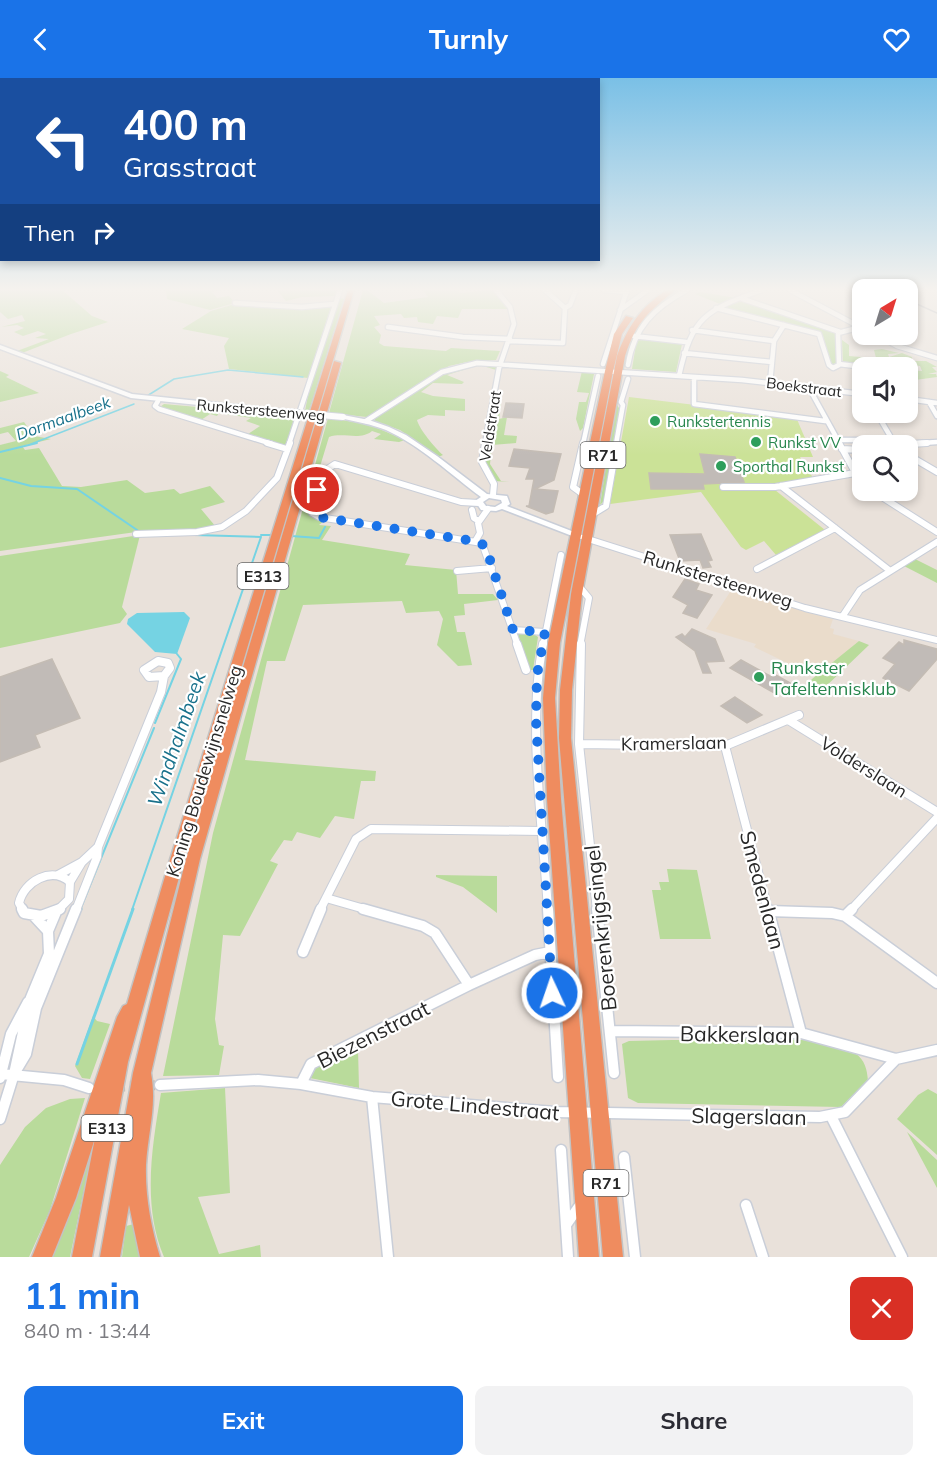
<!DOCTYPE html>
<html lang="en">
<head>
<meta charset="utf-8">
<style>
	body { margin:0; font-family:Mulish,sans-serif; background:#f2f2f3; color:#2b2b33; height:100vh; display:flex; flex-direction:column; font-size:22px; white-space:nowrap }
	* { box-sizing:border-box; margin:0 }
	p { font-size:20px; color:#7c7c81 }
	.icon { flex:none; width:33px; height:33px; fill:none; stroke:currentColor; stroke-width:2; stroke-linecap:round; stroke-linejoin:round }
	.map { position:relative; height:1179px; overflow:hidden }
	.details { display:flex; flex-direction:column; background:#fff; flex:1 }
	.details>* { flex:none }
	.banner { position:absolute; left:0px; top:0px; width:600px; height:183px; box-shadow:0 3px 9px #0003; background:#1a4fa0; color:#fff; overflow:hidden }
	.needle { width:39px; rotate:38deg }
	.controls { position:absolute; left:852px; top:201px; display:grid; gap:12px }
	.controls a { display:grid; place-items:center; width:66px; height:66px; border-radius:12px; background:#fff; box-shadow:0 3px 9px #0003; font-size:30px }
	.pin { position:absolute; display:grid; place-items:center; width:51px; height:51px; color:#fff; margin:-26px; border:3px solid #fff; border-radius:50%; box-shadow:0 2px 6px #0007 }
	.me { position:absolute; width:66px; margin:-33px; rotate:357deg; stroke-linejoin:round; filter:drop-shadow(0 0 4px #0008) }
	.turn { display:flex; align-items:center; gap:21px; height:126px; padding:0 24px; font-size:27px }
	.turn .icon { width:78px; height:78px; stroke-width:2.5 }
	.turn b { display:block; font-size:42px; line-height:51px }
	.then { display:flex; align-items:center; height:57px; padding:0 24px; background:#0003; gap:12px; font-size:22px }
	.round { display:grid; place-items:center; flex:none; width:63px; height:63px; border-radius:12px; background:#f2f2f3 }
	.head { display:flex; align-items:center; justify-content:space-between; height:102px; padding:0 24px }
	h1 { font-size:36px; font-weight:700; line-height:45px; color:#1a73e8 }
	.action { display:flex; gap:12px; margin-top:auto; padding:12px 24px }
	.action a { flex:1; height:69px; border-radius:12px; background:#1a73e8; color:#fff; font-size:24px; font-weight:700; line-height:69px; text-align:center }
	.action a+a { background:#f2f2f3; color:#2b2b33 }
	header { display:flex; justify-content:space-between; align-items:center; height:78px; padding:0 24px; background:#1a73e8; color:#fff; font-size:27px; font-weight:700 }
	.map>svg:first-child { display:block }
	.education { fill:#eadccb }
	.green { fill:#b9db9b }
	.pitch { fill:#cbe297 }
	.water { fill:#75d3e3 }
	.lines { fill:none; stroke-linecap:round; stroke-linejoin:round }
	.stream-far2 { stroke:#75d3e3; stroke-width:1.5 }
	.stream-far1 { stroke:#75d3e3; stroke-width:2 }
	.stream { stroke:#75d3e3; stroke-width:3 }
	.building { fill:#c1bbb7; stroke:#c4bcb4; stroke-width:1.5 }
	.street-tunnel { stroke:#c2bcb6; stroke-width:10; stroke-dasharray:10 5; stroke-linecap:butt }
	.street-far3-casing { stroke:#c9ced8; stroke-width:7 }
	.street-far2-casing { stroke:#c9ced8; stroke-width:8 }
	.street-far1-casing { stroke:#c9ced8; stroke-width:10 }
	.street-casing { stroke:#c9ced8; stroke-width:13 }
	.secondary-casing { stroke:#c9ced8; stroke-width:3 }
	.highway-casing { stroke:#c3c3c3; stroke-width:3 }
	.street-far3 { stroke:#fff; stroke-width:4.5 }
	.street-far2 { stroke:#fff; stroke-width:6 }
	.street-far1 { stroke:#fff; stroke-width:8 }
	.street { stroke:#fff; stroke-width:10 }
	.secondary { fill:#fff; fill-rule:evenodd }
	.highway { fill:#ef8c5f; fill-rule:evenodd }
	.rail { stroke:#9ea3b0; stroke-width:1.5 }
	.secondary-bridge-casing { stroke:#c9ced8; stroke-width:8; stroke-linecap:butt }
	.secondary-bridge { stroke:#fff; stroke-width:6 }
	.route { stroke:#1a73e8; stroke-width:10; stroke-dasharray:0 18 }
	.leisure-dot { fill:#2e9e5b; stroke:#fff; stroke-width:2 }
	.labels { text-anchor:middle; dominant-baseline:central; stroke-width:4.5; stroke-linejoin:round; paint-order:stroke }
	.far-street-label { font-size:15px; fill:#282828; stroke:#fff }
	.far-leisure-label { font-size:15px; fill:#27864d; stroke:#fff; text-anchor:start }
	.far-water-label { font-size:16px; font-style:italic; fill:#18718b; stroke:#fff }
	.shield { fill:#fff; stroke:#686868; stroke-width:1.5 }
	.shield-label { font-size:16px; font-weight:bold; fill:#282828 }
	.street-label { font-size:18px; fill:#282828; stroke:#fff }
	.leisure-label { font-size:18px; fill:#27864d; stroke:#fff; text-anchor:start }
	.water-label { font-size:20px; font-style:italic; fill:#18718b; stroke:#fff }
	.near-street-label { font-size:21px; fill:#282828; stroke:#fff }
</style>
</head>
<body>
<header><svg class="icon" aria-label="back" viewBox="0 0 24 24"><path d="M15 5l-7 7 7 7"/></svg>Turnly<svg class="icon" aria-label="heart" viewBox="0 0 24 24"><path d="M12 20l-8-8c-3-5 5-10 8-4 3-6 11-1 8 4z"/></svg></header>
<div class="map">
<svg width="937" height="1179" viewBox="0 0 937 1179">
	<rect width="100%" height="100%" fill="#e9e1da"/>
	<!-- education -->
	<path class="education" d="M732,511L833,541L830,550L834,551L833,556L859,563L816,599L754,569L756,566L706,551Z"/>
	<!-- green -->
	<path class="green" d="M0,212H62L92,238L108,244L71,256L22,275L17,273L49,261L35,260L46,256L38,253L23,258L14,254L24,250L17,247L1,249L25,243L22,237L8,241L0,234Z
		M166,212H221L212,214L217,220L229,218L235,225L210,232L167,221Z
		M277,212H339L335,218L302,219L286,223Z
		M363,212H367L384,225L428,219L423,212H457L460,215L492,212L508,231H462L458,240L437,238L433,246L418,244L417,239L404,240L401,236L374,238L380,247L374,249L381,257L379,265L384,268L446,273L451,270L500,273L496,282L467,284L449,288L367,339L329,335Z
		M700,214L742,221L835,254L837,288L831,287L823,258L820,255L720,230V226L695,216Z
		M339,220L344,221L309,333H305L311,301Z
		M238,225L331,229L308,300L229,291L224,268L229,260L182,251L211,233Z
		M637,260L682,266L676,294L632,291Z
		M842,262L849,267V278L896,282L876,280L874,272L882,271L899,275L888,276L889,279L902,275L912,279V283H926L937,289H932L937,294L928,296H936L937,299L908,303V300L917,299L908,292L922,293L920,288L911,287L909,284L908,291L843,285Z
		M470,286L497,288L496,292L480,287L447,297L464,304L462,306L433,305L421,314L433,318L465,321V333L445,332V338L428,337L417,342C419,351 436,371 443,377L438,379L400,352L374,343L376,338L451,291Z
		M0,293L9,297L6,299L39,315L0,324Z
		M582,293L594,296L583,350L580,353L576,341L579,324H586L589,315L577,314Z
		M497,323L501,324L499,341L507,339L504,357L517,358L516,365L492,367L490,386L501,403L509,404L495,403L485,384Z
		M616,325L620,332L604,423L600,427Z
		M164,326L298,338L286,368L248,356L260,348L246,343L251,340L219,335L217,338L210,336L201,342L160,329Z
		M328,340L368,346L405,362L399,364L374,361L381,356L372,353C360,363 344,354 329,359L307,431L311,438L325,442L319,447L331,448L322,462L410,476L405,487L456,492L458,516H493L498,522L464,526L465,537L454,538L457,554H465L472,587L458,588L437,567L443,541L439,533L406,535L402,523L303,527L285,583H267L245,682L376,693L375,703H361L354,741L335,738L320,760L297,754L292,763L284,762L270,783L278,786L240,858L223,857L215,941L219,967L224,968L219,997L163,998L213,755Z
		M24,344L34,358L51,361L22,368L25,372L39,370L62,408L81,409L127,402L145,415L174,411L180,416L210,408L225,424L201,431L216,449L202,453L136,454L0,473V367L16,363L8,354L0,356V350Z
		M140,457L122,529L127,536L120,545L0,570V478Z
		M915,481L937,492V505L904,488Z
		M518,556L535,557L538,559L533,592H529Z
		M859,563L869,567L820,614L811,616L804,612L812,601Z
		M667,791L697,792L711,861H660L652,812H661L659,804H669Z
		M436,797L497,798V835L463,809L436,799Z
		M93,938L97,943L110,946L90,1001L82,1000L75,988Z
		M672,962C710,962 827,954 855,975C865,982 867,991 868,1003L841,1029L638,1025L628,1020L622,966L629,963Z
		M358,971L359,1010L310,1000L313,988Z
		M225,1010L230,1115L198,1119L219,1176L260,1167L261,1179H164C142,1127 152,1069 161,1015Z
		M928,1011L937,1016V1077L897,1041L918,1017Z
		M85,1020L50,1132L29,1179H0V1087L25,1049L46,1030L70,1021Z
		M907,1054L937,1082V1110Z
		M94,1063L70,1179H50Z
		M134,1146L143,1179H122L126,1148Z"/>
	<!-- pitch -->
	<path class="pitch" d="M629,319L796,339L813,379H800L813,400L770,408L825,452L776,477L764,463L746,472L741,469L701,414L610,426Z"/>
	<!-- water -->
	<path class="water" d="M184,534L190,540L177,576L155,574L127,546L128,541L137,535Z"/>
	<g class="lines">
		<!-- stream-far2 -->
		<path class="stream-far2" d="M147,318L174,301L228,292L303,299
			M31,366L134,326"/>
		<!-- stream-far1 -->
		<path class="stream-far1" d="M0,374L37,365
			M0,400L31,408L77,411L140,454
			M171,457H183
			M261,457H273
			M291,458L319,460L325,449
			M155,645L181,581L177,576
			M80,832L154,650
			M132,832L261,459L194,457"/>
		<!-- stream -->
		<path class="stream" d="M80,833L81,831
			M77,986L133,831"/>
	</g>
	<!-- building -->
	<path class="building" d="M506,325L524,326L522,340L503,339Z
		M514,371L561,376L554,402L535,411L558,413L553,434L546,436L526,428H529L534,401H526L530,390L509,388Z
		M700,376L735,379L744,404L703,406L704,411H651L649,395L705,396Z
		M701,456L712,482L708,483L711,489L703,490L700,482L680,483L670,457Z
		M685,501L699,506L696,512L712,517L697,540L683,535L688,527L673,519Z
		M692,551L715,561L724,583L706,584L711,595H703L695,573L676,559L682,556L685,559Z
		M904,562L937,571V581L909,613L883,600L895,586L883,580L899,564L904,567Z
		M52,581L80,640L35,657L40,669L0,684V599Z
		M741,582L772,599L774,596L792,606L776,616L730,590Z
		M735,619L762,637L747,645L721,628Z"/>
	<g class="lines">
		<!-- street-tunnel -->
		<path class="street-tunnel" d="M115,1009L160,1007"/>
		<!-- street-far3 casing -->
		<g class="street-far3-casing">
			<path id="street-far3" d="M604,212L627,214
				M790,212L860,249
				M743,221L840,254
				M235,225L302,229L334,226
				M565,230L570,227L576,212
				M716,230L819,256L829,287L833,290L839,287L838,255L861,249
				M620,232L648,212
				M388,249L463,259L510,261
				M692,252L774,263
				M875,256L897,268L937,280
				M634,258L686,264
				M509,263L563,265L565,230L545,212
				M684,275L772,284
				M603,286L627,212
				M839,286L872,290
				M628,287C634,249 654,230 687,212
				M679,298C692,238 706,232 762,212
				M694,299V326L825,343
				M770,305L774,263L784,247
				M809,310L840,366
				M908,321L937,325
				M158,323L155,328L159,331L272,366
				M929,324L937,338
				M876,334L893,363
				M366,343L442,294L477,285L742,302L862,316
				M836,362H892
				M289,366L340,212
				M485,366L499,290L514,246L510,229L496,212
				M583,366L598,298
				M616,366L623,327L621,324L628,301
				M906,366L937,364"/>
		</g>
		<!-- street-far2 casing -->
		<g class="street-far2-casing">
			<path id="street-far2" d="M267,365L287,371
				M485,365L482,384L494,406L493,417
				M583,365L573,409L584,417
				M839,365L862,407
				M895,367L927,365
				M842,371L862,372
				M908,377L937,394
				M781,408L889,492
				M723,409H775L855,395
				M871,412L937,454
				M479,425L461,424L335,386L323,394L312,435L319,439L482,465L518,568
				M472,432L474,440L479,443
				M593,436L606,428L617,365
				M136,456L197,454L222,449L246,433L277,400L290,365
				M588,461L805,530L937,562
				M476,462L480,455L478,445L488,431
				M757,491L835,450
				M457,493L492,490
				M579,508L589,520L580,568
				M842,539L860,512L937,464
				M513,552L545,554
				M543,568L561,477"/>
		</g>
		<!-- street-far1 casing -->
		<g class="street-far1-casing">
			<path id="street-far1" d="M517,566L526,592
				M543,566C527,647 543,749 548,832
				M581,566L579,666L597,832
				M158,583L168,585L170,590L164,598L149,599L144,592Z
				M790,643L937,734
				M579,666L725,668L799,637
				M725,668L768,832
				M58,797L82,784L98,769
				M70,804L82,784
				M326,820L368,832
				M23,832L19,825C24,803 52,788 70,804L69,821L58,832
				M76,832L97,779L98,769L161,614L164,598
				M320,832L356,761L371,751L541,753
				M851,832L937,740"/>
		</g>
		<!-- street casing -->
		<g class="street-casing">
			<path id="street" d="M22,831L24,835L41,838L60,831
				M363,831L423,848L435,855L469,907
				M548,831L558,999
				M597,831L614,995
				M768,831L801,955
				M769,833L832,835L845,838L852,831
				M845,838L937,905
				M35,839L48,853
				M303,874L321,831
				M550,901L566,920
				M611,953L801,955L896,981L937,972
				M1,996L64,1002L89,1010
				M14,996L26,976L36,930L76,831
				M0,1000L11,956L28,924
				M301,1006L311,986L469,907L535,877L550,874
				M160,1007L258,1002L301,1006L372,1019L555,1034L820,1039L845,1034L896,981
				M372,1019L388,1179
				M831,1038L902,1179
				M0,1041L14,996L30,922L49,876L48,853L56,834
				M561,1072L568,1179
				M624,1079L635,1179
				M746,1127L763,1179
				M566,1147L580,1127"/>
		</g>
		<!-- secondary casing -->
		<g class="secondary-casing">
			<path id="secondary" d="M0,267L132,316L286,332L289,334L286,336L131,320L0,271Z
				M343,337L369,342L389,349L406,357L437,378L487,416L507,418L510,426L507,428L587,459L583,461H580L502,431L496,433L481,432L475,423L481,419C450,396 421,368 386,352C371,346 356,344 341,340V338ZM489,420L501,422L502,425L495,429L486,428L483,424Z"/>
		</g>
		<!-- highway casing -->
		<g class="highway-casing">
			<path id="highway" d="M348,212H354L183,785L128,984L92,1179H72L95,1060L76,1120L52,1179H32L56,1120L117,939L123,928L127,926L169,785Z
				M667,212H675C648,235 637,242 625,278L582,516L572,612L571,660L623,1179H603L559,660L560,612L571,516L617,278C627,250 641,228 667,212Z
				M626,238L633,240L622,256L613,293L560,565L555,620L561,721L599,1179H579L547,721L543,620L548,565L605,293L614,256Z
				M334,283L341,285L200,781L151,995C157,1028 148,1054 146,1087C145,1118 151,1149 160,1179H140L129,1127L120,1179H100L133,995L186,781Z"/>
		</g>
		<!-- street-far3 -->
		<use href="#street-far3" class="street-far3"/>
		<!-- street-far2 -->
		<use href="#street-far2" class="street-far2"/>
		<!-- street-far1 -->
		<use href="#street-far1" class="street-far1"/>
		<!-- street -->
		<use href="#street" class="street"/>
		<!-- secondary -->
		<use href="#secondary" class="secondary"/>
		<!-- highway -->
		<use href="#highway" class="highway"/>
		<!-- rail -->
		<path class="rail" d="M908,222L937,235"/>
		<!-- secondary-bridge casing -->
		<g class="secondary-bridge-casing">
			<path id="secondary-bridge" d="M286,334L343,339"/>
		</g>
		<!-- secondary-bridge -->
		<use href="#secondary-bridge" class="secondary-bridge"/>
	</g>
	<!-- sky -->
	<linearGradient id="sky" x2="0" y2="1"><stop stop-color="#7ac0e6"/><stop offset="0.56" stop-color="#f5f2ee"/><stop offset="1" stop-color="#f5f2ee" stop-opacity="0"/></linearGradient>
	<rect width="937" height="377" fill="url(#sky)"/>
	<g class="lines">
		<!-- route -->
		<path class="route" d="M317,412L312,435L319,439L480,464L486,470L513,552L545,554L537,597L536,642L552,915"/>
	</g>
	<!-- markers -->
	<g class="leisure-dot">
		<circle cx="655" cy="343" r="6"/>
		<circle cx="756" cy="364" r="6"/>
		<circle cx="721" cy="388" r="6"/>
		<circle cx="759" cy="599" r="6"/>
	</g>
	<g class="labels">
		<!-- far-street labels -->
		<g class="far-street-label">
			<text transform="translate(804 309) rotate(7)">Boekstraat</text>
			<text transform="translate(261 332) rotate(5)">Runkstersteenweg</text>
			<text transform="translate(490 348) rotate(-81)">Veldstraat</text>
		</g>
		<!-- far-leisure labels -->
		<g class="far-leisure-label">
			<text x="667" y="343">Runkstertennis</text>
			<text x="768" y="364">Runkst VV</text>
			<text x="733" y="388">Sporthal Runkst</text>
		</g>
		<!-- far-water labels -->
		<g class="far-water-label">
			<text transform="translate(63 340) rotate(-20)">Dormaalbeek</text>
		</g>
		<!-- shield labels -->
		<g class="shield">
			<rect x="580.5" y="364" width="45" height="26" rx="4.5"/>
			<rect x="237.5" y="485" width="51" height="26" rx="4.5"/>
			<rect x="81.5" y="1037" width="51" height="26" rx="4.5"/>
			<rect x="583.5" y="1092" width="45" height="26" rx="4.5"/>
		</g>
		<g class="shield-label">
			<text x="603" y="377">R71</text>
			<text x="263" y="498">E313</text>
			<text x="107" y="1050">E313</text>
			<text x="606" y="1105">R71</text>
		</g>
		<!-- street labels -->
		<g class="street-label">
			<text transform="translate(718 501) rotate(17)">Runkstersteenweg</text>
			<text transform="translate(674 665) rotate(-1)">Kramerslaan</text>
			<text transform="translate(864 689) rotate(32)">Volderslaan</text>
			<text transform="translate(204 693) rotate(-73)">Koning Boudewijnsnelweg</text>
		</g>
		<!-- leisure labels -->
		<g class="leisure-label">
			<text x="771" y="589">Runkster<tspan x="771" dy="21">Tafeltennisklub</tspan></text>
		</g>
		<!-- water labels -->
		<g class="water-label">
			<text transform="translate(176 661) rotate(-71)">Windhalmbeek</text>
		</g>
		<!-- near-street labels -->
		<g class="near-street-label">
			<text transform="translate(763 812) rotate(75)">Smedenlaan</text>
			<text transform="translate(600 850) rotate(-96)">Boerenkrijgsingel</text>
			<text transform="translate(373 956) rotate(-27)">Biezenstraat</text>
			<text transform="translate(740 956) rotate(1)">Bakkerslaan</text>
			<text transform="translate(475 1027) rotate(5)">Grote Lindestraat</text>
			<text transform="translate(749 1038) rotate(1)">Slagerslaan</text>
		</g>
	</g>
</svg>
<div class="controls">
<a><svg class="needle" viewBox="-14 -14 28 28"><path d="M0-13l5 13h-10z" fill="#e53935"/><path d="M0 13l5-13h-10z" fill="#7c7c81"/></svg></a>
<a><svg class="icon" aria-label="sound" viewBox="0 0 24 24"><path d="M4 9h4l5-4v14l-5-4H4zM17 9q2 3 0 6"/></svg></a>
<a><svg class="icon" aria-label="search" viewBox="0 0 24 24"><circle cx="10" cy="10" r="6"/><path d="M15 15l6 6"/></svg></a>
</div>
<div class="pin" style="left:317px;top:412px;background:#d93025"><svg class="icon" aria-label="arrive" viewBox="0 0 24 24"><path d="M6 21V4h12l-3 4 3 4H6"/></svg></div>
<svg class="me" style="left:552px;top:915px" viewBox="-20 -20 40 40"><circle r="17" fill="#1a73e8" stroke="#fff" stroke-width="3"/><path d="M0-11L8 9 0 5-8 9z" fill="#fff"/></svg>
<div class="banner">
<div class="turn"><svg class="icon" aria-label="left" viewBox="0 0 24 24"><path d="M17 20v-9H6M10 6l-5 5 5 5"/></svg><div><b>400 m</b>Grasstraat</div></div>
<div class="then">Then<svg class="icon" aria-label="right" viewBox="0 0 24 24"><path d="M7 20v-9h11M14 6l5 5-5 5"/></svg></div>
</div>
</div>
<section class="details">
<div class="head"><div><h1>11 min</h1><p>840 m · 13:44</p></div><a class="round" style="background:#d93025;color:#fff"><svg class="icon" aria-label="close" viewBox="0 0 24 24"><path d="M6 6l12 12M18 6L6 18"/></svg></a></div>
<div class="action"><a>Exit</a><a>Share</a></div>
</section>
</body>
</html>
